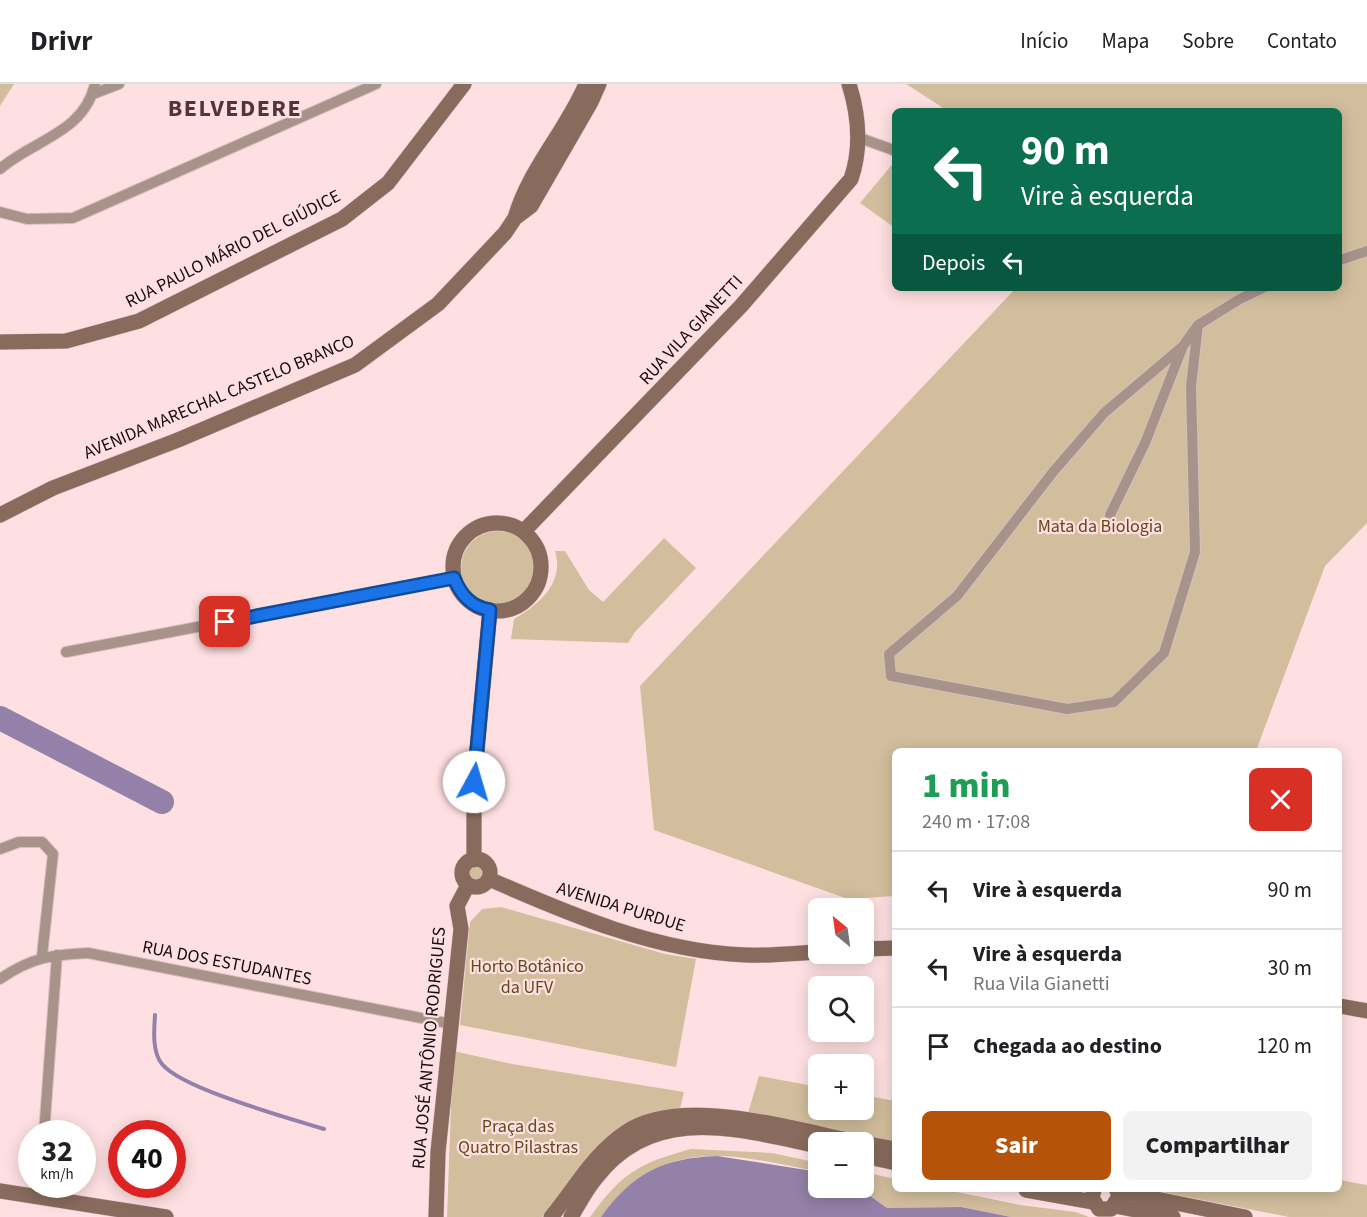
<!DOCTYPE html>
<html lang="pt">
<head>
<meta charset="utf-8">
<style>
	body { margin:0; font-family:"Source Sans 3",sans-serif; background:#f2f2f2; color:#202124; height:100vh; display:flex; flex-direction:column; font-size:22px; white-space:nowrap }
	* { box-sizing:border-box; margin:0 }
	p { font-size:20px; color:#757577 }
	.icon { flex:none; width:33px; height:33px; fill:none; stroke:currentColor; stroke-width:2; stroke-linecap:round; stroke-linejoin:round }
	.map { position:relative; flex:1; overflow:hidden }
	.sheet { position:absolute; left:892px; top:664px; width:450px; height:444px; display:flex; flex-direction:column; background:#fff; border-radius:9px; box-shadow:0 3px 15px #0003 }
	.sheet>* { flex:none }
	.top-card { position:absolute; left:892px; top:24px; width:450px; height:183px; border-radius:9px; box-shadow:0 3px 15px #0003; background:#0b6e4f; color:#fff; overflow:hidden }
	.needle { width:39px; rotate:331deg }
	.tools { position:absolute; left:808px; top:814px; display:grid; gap:12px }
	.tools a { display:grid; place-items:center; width:66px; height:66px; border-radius:9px; background:#fff; box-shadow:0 3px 15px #0003; font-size:30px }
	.speed { position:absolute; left:18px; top:1036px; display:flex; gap:12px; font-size:30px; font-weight:700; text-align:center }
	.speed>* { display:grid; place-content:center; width:78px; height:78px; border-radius:50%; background:#fff; box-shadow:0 3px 15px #0003; line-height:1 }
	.speed small { font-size:15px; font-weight:400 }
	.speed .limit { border:9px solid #d22; background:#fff; color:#111 }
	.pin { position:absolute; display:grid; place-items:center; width:51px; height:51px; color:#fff; margin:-26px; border-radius:12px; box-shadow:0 3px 9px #0006 }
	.me { position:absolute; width:66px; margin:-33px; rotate:6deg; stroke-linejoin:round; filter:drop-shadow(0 0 4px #0008) }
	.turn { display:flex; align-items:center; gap:21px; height:126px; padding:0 30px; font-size:27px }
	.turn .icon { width:78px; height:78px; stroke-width:2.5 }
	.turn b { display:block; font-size:42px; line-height:51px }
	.then { display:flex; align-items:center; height:57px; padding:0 30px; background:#0003; gap:12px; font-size:22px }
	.round { display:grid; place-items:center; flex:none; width:63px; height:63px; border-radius:9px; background:#f2f2f2 }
	.headline { display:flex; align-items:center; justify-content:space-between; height:102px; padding:0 30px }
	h1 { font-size:36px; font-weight:800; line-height:45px; color:#1e9e55 }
	.button { display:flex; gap:12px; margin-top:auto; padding:12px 30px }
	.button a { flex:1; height:69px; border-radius:9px; background:#b45309; color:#fff; font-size:24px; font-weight:800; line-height:69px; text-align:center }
	.button a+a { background:#f2f2f2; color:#202124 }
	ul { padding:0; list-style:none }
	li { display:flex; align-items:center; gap:18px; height:78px; padding:0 30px; border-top:2px solid #e0e0e0 }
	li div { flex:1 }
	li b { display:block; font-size:22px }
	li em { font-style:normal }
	header { display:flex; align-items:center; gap:36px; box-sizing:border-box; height:84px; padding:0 30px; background:#fff; border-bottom:2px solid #e0e0e0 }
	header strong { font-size:28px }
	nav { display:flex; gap:33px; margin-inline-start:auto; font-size:21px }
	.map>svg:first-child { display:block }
	.green { fill:#d2be9d }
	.water { fill:#9481a9 }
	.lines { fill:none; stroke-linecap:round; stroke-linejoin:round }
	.stream { stroke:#9481a9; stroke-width:4 }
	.river { stroke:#9481a9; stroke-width:24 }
	.street-casing { stroke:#dabec0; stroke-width:12 }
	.secondary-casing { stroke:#dabec0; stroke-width:16 }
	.street { stroke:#a8938a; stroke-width:10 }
	.secondary { stroke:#886b5d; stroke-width:15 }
	.route-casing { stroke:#114b97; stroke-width:15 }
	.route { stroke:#1a73e8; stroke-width:10 }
	.labels { text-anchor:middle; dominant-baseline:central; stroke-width:4.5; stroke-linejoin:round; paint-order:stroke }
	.street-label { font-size:18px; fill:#150b0c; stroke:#ffe0e2 }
	.park-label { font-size:18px; fill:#644a18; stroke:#ffe0e2 }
	.district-label { font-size:24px; font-weight:bold; letter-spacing:1.5px; fill:#4f3639; stroke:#ffe0e2 }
</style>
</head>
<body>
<header>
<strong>Drivr</strong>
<nav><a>Início</a><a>Mapa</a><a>Sobre</a><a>Contato</a></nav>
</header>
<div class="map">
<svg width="1367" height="1133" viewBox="0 0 1367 1133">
	<rect width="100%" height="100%" fill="#ffe0e2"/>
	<!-- green -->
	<path class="green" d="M0,0H14L0,22Z
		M906,0H1367V439L1325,482L1256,667L896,668L895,812L848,815L654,746L640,602L1016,204H1340V27H948Z
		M895,77V144L860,119Z
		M461 484a37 37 0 1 1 74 0a37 37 0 1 1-74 0Z
		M664,454L696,484L635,548L628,559L511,555L514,535C538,521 565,499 555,467H565L589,506L603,518Z
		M468 789a7 7 0 1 1 14 0a7 7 0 1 1-14 0Z
		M501,823L665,870L696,875L676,983L460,941L470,838L482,825Z
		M453,967L512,980L684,1008L680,1025L650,1032L542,1133H447Z
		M759,992L819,1003V1026H864V1011L895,1017V1057L748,1029Z
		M691,1065L772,1069L819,1079V1088C729,1069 664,1051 601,1133H590C622,1089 639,1079 691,1065Z
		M864,1088L895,1095L896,1106H947L1020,1121L1076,1128L1089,1133H1011L961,1123L887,1124L859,1104H864Z
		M1340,1096L1367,1101V1133H1289L1152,1106H1340Z"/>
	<!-- water -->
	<path class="water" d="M717,1072L819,1088V1104H859L887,1124L961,1123L1011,1133H601C633,1089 663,1074 717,1072Z"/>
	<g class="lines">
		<!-- stream -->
		<path class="stream" d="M155,931C154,946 152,968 162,980C182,1005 289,1034 324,1045"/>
		<!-- river -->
		<path class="river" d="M0,634L162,718"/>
		<!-- street casing -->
		<g class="street-casing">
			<path id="street" d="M93,10L119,0
				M860,54L896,67
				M0,85C33,56 84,49 95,0
				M0,128L27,135L73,134L376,0
				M1340,176L1367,167
				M1198,241L1191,302L1195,468L1164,569L1114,618L1067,625L891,592L889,570L957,512L1053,388L1104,329L1183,262L1198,241L1240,215L1263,204
				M1110,431L1145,359L1183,262
				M66,568L454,494
				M0,765L19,758H42L53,770L42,872
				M0,895C32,873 51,871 88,869L452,940
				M44,1050L57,871"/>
		</g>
		<!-- secondary casing -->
		<g class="secondary-casing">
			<path id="secondary" d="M515,134C529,85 566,47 586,0
				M0,258L66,257L139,237L342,135L388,99L464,0
				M0,431L53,404L178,356L355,281L438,220L505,149L515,134L531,122L591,18L599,0
				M453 483a44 44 0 1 1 88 0a44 44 0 1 1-88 0Z
				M524,447L741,222L851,95C862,63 859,32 849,0
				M462 789a14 14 0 1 1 28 0a14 14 0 1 1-28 0Z
				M474,776V698L490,526
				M489,795C569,830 657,868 746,871C770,872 795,869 819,868
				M864,865L896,864
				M1340,922L1367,927
				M864,1059L896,1065
				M864,1072L896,1079
				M1026,1106L1093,1118
				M1094,1106L1092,1114L1099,1125H1111L1118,1114
				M0,1107L166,1133
				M1117,1107L1245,1133
				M1115,1122L1173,1133
				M436,1133L438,1068L461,845L457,822L468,801
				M551,1133C576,1103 592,1071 626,1048C682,1010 799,1047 862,1059
				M571,1133C579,1120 586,1106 596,1094C654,1018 740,1046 819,1062"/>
		</g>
		<!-- street -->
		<use href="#street" class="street"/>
		<!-- secondary -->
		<use href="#secondary" class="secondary"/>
	</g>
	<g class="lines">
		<!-- route casing -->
		<g class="route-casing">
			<path id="route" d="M225,538L454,494C461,511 471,523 490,526L474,698"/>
		</g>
		<!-- route -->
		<use href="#route" class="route"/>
	</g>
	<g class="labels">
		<!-- street labels -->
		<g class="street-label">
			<text transform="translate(233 165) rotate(-27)">RUA PAULO MÁRIO DEL GIÚDICE</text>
			<text transform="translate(691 246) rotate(-47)">RUA VILA GIANETTI</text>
			<text transform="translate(219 313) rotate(-23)">AVENIDA MARECHAL CASTELO BRANCO</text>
			<text transform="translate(621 823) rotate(17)">AVENIDA PURDUE</text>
			<text transform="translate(227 879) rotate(11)">RUA DOS ESTUDANTES</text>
			<text transform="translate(429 964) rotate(-85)">RUA JOSÉ ANTÔNIO RODRIGUES</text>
		</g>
		<!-- park labels -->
		<g class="park-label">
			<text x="1100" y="442">Mata da Biologia</text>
			<text x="527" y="882">Horto Botânico<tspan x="527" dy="21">da UFV</tspan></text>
			<text x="518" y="1042">Praça das<tspan x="518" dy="21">Quatro Pilastras</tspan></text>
		</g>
		<!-- district labels -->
		<g class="district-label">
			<text x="235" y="24">BELVEDERE</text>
		</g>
	</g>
</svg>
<div class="tools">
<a><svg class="needle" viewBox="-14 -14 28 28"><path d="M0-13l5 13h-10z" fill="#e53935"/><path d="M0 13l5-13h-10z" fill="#757577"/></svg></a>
<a><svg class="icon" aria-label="search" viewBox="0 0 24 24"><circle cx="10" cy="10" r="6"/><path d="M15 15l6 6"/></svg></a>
<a>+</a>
<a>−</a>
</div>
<div class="speed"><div>32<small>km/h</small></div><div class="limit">40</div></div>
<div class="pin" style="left:225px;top:538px;background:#d93025"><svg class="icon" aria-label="arrive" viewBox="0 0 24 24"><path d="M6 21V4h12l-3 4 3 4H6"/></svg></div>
<svg class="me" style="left:474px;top:698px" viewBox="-20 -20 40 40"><circle r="19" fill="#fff"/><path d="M0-13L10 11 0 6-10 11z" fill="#1a73e8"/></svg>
<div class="top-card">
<div class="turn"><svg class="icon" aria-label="left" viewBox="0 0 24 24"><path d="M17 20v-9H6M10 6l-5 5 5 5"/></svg><div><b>90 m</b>Vire à esquerda</div></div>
<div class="then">Depois<svg class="icon" aria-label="left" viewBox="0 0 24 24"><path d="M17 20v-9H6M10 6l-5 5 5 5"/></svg></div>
</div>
<section class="sheet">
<div class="headline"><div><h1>1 min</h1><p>240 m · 17:08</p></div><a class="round" style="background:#d93025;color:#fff"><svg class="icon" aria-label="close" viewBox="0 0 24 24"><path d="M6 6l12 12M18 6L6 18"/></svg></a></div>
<ul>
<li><svg class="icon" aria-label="left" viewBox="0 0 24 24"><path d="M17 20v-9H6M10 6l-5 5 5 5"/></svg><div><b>Vire à esquerda</b></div><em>90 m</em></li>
<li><svg class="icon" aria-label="left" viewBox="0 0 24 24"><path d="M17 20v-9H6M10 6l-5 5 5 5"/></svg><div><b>Vire à esquerda</b><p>Rua Vila Gianetti</p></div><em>30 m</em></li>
<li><svg class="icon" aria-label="arrive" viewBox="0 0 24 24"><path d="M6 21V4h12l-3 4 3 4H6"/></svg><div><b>Chegada ao destino</b></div><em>120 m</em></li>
</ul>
<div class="button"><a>Sair</a><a>Compartilhar</a></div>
</section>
</div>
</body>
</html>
